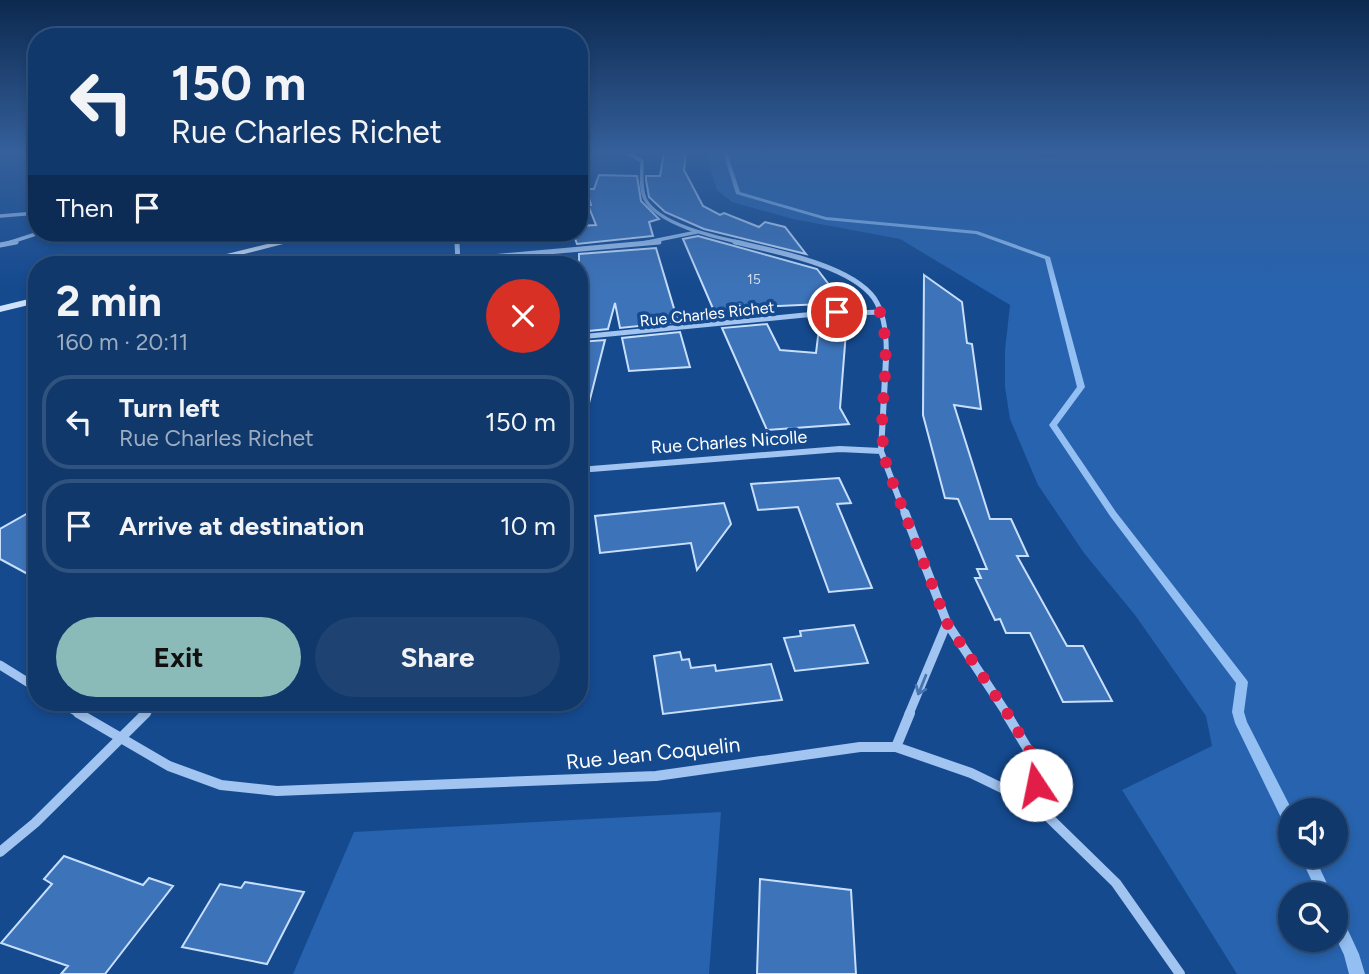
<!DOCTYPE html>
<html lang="en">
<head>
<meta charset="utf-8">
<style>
	body { margin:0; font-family:Figtree,sans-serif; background:#1e4373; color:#f1f3f6; height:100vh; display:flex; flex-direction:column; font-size:26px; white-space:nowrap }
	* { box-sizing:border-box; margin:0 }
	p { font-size:23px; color:#9cacc1 }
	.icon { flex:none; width:38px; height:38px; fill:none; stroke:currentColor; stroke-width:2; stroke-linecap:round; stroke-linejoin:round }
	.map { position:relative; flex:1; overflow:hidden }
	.details { position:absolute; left:28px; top:256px; width:560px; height:455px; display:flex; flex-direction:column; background:#10386b; border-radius:28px; box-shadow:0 4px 10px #0003,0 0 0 2px #30527e }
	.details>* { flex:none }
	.guide { position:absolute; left:28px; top:28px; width:560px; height:214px; border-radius:28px; box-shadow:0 4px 10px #0003,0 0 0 2px #30527e; background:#10386b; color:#f1f3f6; overflow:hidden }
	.controls { position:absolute; left:1278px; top:798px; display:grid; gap:14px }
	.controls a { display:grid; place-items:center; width:70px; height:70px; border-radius:50%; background:#10386b; box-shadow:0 4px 10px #0003,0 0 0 2px #30527e; font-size:35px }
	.pin { position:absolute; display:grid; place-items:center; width:60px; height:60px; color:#fff; margin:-30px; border:4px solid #fff; border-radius:50%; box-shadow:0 2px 7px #0007 }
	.me { position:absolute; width:77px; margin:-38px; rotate:349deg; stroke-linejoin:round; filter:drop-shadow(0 0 5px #0008) }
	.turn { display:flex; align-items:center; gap:24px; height:147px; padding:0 28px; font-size:32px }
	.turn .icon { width:91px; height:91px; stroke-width:2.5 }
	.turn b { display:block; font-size:49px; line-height:60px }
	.then { display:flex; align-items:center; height:66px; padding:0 28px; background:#0003; gap:14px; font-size:26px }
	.round { display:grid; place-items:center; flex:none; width:74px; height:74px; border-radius:37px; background:#1e4373 }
	.overview { display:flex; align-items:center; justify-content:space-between; height:119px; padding:0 28px }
	h1 { font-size:42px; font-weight:700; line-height:52px }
	.primary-button { display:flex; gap:14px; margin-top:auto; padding:14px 28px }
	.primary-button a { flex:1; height:80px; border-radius:42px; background:#8bbbb9; color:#111; font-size:28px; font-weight:700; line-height:80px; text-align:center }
	.primary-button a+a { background:#1e4373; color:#f1f3f6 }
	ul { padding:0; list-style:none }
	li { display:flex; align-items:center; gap:21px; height:94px; margin:0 14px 10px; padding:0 14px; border:4px solid #30527e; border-radius:28px }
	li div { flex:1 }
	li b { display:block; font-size:26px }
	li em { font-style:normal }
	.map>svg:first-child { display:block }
	.green { fill:#2763ae; fill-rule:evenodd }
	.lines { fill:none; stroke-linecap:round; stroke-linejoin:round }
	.stream { fill:#93bff3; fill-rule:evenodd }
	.building { fill:#3d73b8; stroke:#c8dffc; stroke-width:2 }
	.street-far4 { stroke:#a1c4f0; stroke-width:3.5 }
	.street-far3 { stroke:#a1c4f0; stroke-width:5 }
	.street-far2 { stroke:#a1c4f0; stroke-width:6 }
	.street-far1 { stroke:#a1c4f0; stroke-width:9 }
	.street { stroke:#a1c4f0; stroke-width:10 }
	.secondary { fill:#cfe2fb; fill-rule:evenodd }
	.oneway { stroke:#4675b1 }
	.route { stroke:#e11d48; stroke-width:12; stroke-dasharray:0 21.6 }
	.labels { text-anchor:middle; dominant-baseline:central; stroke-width:7; stroke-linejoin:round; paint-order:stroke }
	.number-label { font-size:14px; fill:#cedced }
	.far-street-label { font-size:16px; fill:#fff; stroke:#154a8f }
	.street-label { font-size:18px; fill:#fff; stroke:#154a8f }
	.near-street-label { font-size:21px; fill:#fff; stroke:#154a8f }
</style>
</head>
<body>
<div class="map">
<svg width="1369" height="974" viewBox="0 0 1369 974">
	<rect width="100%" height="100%" fill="#154a8f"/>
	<!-- green -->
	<path class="green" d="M705,152H1027L1038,158C1149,156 1258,152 1369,152V974H1237L1122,790L1212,746L1206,716L1135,615L1084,553L1038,485L1010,419L1005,387V350L1010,305L900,239L793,219L732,202L717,190ZM1335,810V856H1290V810ZM1335,894V940H1290V894Z
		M721,812L709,974H293L354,832Z"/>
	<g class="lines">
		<!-- stream -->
		<path class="stream" d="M723,152H727L740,192L826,217L977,231L1050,257L1085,387L1057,425L1116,512L1246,679L1248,682L1244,712L1247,722L1292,810H1290V827L1285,826L1235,723L1232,712L1236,683L1110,516L1049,425L1077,387L1045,259L976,234L826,220L736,194Z
			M1300,856H1314L1332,894H1318Z
			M1335,911L1340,913L1359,954L1365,974H1349L1344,955L1335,936Z"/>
	</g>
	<!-- building -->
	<path class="building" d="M664,152H686L684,170L703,206L720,215L724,213L759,227L765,222L785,227L806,254L704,229L665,212L649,197L646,180V176H660Z
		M599,175L637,176L641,201L659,219L649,222L653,236L577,244L573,233H579V226L596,225L588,205H591L586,189H594Z
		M698,236L817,269L847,308L821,309L822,304L758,307L762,314L717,318L683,239Z
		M656,248L678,322L620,328L615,303L608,329L579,332V254Z
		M924,275L962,302L967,343L972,344L981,409L954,405L990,519H1011L1028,556H1017L1067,646H1083L1112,701L1063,702L1030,633H1006L1000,619L995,620L975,578H981L977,569H987L958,499L945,498L923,415Z
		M847,319L840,408L849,424L767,430L722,328L767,324L780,350L816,353L820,320Z
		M680,332L690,367L629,371L622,338Z
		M605,340L588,407L579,406V342Z
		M839,478L851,503L837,504L872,588L829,592L798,507L758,510L751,484Z
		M724,503L731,524L697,570L691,543L600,553L595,516Z
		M37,508V579L0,559V529Z
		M854,625L868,663L795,671L784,638L801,636L800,631Z
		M680,652L682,660L689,659L691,668L715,665L716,671L771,664L782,700L663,714L654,656Z
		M64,856L143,885L149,878L173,886L105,974H61L68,966L1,943L52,884L44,879Z
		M760,879L851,890L856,974H757Z
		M245,882L304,892L267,964L182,947L220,884L241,888Z"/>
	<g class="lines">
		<!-- street-far4 -->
		<path class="street-far4" d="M628,153L642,161C642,173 640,188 645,199C659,225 715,237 742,243
			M0,216L37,213
			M457,234V243
			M8,243L39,233
			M643,243L697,232"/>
		<!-- street-far3 -->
		<path class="street-far3" d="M457,242L458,264
			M735,242C774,251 850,265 874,298C886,316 887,341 886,361
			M0,245L16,242
			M458,260L659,242
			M579,337L805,315L880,312"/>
		<!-- street-far2 -->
		<path class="street-far2" d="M886,359L881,451L905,515
			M579,470L840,449L881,451"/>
		<!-- street-far1 -->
		<path class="street-far1" d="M905,513L947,623L1007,714
			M0,665L37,688
			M60,702L81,714
			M144,714L157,702
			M909,714L947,623"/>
		<!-- street -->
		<path class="street" d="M78,713L169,766L221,785L277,791L656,776L860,747H896L971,773L1035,804L1116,883L1180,974
			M1006,713L1038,766L1035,804
			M896,747L910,713
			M0,852L35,823L146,713"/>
		<!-- secondary -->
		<path class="secondary" d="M313,233H326L205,264H173L202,255L206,259Z
			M37,297V303L0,312V306Z"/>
	</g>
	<!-- one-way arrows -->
	<defs><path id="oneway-shaft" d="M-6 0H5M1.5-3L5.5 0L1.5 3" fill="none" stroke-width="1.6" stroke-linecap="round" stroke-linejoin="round" transform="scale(1.75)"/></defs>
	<use class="oneway" href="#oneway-shaft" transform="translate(922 685) rotate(112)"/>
	<!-- sky -->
	<linearGradient id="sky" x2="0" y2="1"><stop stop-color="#0c294f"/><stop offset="0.53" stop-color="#35609b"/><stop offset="1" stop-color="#35609b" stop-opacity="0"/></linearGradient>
	<rect width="1369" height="288" fill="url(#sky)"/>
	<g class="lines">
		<!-- route -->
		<path class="route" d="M837,312H880C896,366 871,419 889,473L947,623L1009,716L1038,766L1036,785"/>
	</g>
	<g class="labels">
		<!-- number labels -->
		<g class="number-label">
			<text x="754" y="279">15</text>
		</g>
		<!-- far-street labels -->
		<g class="far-street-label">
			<text transform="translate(707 314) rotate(-6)">Rue Charles Richet</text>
		</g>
		<!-- street labels -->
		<g class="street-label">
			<text transform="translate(729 442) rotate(-4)">Rue Charles Nicolle</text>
		</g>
		<!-- near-street labels -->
		<g class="near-street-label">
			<text transform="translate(653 753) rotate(-6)">Rue Jean Coquelin</text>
		</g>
	</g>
</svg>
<div class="controls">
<a><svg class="icon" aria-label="sound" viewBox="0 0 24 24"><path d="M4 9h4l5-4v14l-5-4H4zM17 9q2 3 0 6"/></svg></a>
<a><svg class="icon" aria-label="search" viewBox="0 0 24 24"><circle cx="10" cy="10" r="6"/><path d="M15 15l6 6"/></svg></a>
</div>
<div class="pin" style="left:837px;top:312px;background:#d93025"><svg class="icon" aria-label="arrive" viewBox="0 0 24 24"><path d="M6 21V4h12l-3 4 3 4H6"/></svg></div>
<svg class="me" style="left:1036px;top:785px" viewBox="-20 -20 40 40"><circle r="19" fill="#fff"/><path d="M0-13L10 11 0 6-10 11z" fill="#e11d48"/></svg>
<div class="guide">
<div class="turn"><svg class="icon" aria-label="left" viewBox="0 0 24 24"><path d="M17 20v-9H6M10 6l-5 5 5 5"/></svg><div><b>150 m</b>Rue Charles Richet</div></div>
<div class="then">Then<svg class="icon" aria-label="arrive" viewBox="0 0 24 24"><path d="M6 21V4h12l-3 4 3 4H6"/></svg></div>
</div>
<section class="details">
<div class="overview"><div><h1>2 min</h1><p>160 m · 20:11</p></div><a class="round" style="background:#d93025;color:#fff"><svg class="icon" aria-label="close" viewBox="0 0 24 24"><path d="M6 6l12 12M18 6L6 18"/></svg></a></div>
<ul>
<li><svg class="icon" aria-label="left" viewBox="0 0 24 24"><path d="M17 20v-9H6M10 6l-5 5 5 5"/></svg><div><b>Turn left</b><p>Rue Charles Richet</p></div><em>150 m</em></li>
<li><svg class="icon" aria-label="arrive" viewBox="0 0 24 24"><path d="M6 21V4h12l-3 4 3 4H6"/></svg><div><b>Arrive at destination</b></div><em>10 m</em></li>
</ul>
<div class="primary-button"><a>Exit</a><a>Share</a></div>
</section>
</div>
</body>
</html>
